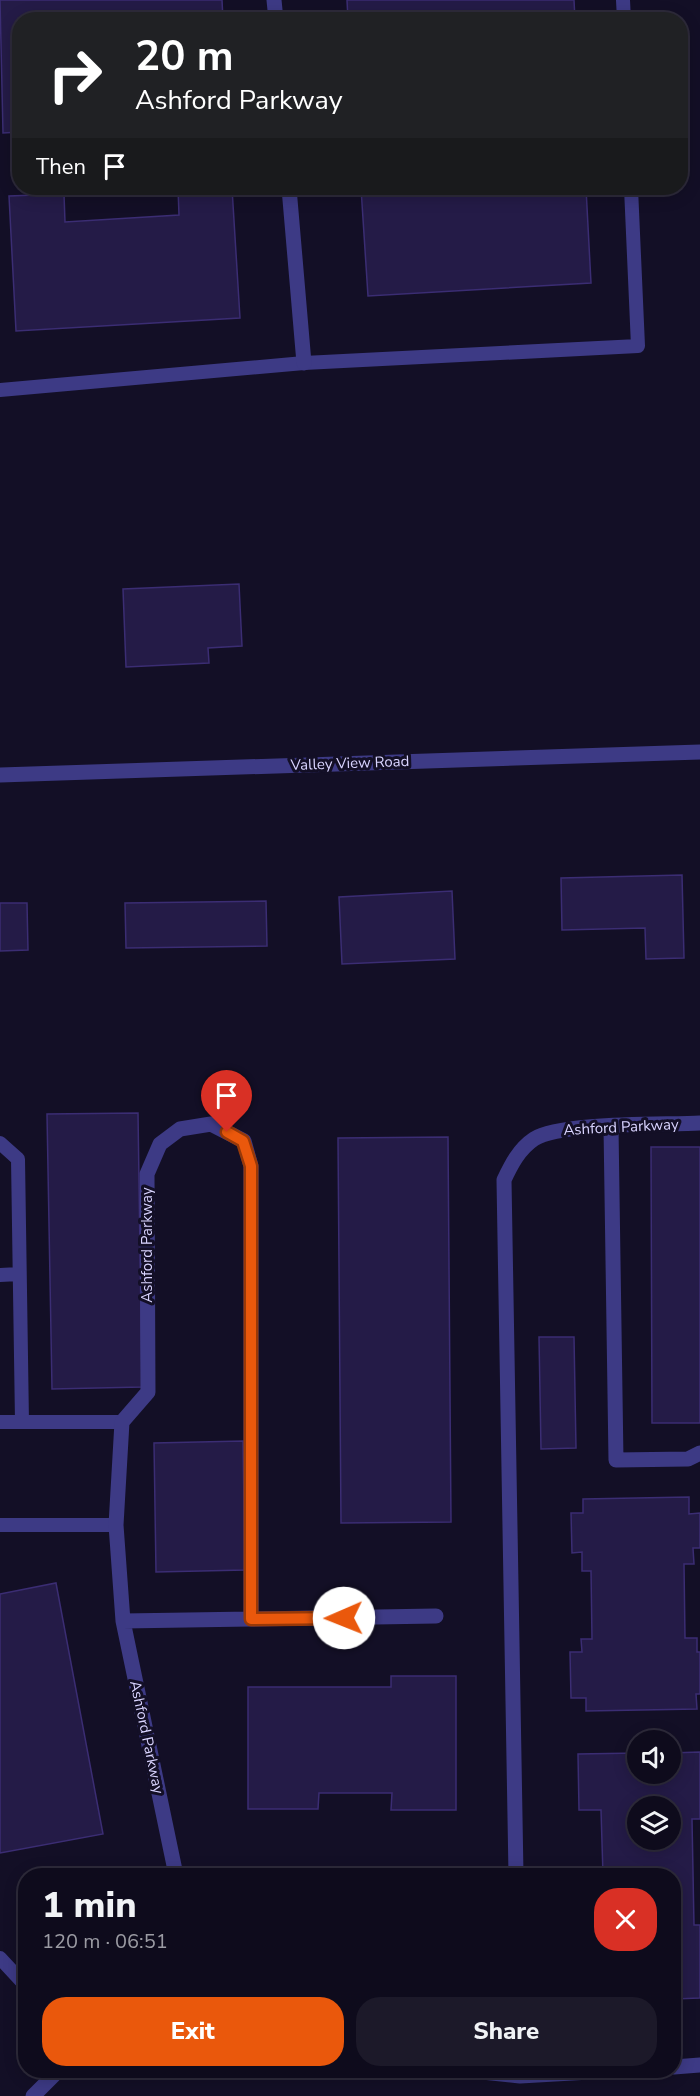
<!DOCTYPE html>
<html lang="en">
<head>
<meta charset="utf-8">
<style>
	body { margin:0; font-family:"Nunito Sans",sans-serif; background:#1c1929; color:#f1f3f6; height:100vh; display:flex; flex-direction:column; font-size:22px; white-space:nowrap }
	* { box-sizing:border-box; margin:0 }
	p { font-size:20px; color:#9b9ba3 }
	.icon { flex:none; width:33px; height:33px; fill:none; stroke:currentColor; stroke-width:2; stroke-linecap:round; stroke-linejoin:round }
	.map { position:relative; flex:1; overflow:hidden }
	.sheet { position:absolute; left:18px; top:1868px; width:663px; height:210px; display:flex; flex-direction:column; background:#0e0b1c; border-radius:24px; box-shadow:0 3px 15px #0003,0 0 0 2px #2e2b3b }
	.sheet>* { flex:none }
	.banner { position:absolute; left:12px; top:12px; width:676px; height:183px; border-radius:24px; box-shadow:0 3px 15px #0003,0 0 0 2px #2e2b3b; background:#202124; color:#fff; overflow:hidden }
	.tools { position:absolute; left:627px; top:1730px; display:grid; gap:12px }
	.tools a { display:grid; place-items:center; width:54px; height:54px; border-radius:50%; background:#0e0b1c; box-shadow:0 3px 15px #0003,0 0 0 2px #2e2b3b; font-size:30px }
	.pin { position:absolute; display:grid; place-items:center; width:51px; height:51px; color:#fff; margin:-62px -26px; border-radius:50% 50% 50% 0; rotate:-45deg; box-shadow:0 0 6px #0007 }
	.pin .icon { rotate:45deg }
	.me { position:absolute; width:66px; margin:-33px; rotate:269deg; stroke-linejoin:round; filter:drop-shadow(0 0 4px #0008) }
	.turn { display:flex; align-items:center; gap:21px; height:126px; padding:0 24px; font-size:27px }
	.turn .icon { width:78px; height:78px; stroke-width:2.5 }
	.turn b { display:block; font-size:42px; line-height:51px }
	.then { display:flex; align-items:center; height:57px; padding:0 24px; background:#0003; gap:12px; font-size:22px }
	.round { display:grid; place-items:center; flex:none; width:63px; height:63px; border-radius:24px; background:#1c1929 }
	.headline { display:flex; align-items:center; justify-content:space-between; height:102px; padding:0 24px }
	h1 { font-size:36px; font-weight:800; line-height:45px }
	.cta { display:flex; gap:12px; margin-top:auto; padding:12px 24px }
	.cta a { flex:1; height:69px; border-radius:24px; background:#ea580c; color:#fff; font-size:24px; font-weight:800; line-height:69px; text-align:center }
	.cta a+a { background:#1c1929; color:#f1f3f6 }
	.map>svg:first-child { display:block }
	.building { fill:#241b47; stroke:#3b2d73; stroke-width:1.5; fill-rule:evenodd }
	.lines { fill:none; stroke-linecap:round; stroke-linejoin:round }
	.service { stroke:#3d3a85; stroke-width:14 }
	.minor { stroke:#3d3a85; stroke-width:15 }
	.route-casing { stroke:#983908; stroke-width:15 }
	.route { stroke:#ea580c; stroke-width:10 }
	.labels { text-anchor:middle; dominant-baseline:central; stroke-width:6; stroke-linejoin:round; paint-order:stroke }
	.street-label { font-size:15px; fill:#d9d4ff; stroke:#130f26 }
</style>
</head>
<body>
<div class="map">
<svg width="700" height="2096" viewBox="0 0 700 2096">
	<rect width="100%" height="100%" fill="#130f26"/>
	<!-- building -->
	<path class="building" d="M0,0H222L223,20H20V132L3,133Z
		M347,0H574L575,20H348Z
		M178,188H232L240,318L16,331L9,196L64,194L65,222L179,215Z
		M361,188H586L591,283L368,296Z
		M239,584L242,646L208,648L209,663L126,667L123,589Z
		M682,875L684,958L646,959L645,928L562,930L561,878Z
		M452,891L455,959L342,964L339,897Z
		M266,901L267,946L126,948L125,903Z
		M0,903H27L28,950L0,951Z
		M138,1113L142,1387L52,1389L47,1114Z
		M448,1137L451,1522L341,1523L338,1138Z
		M651,1147H700V1423H652Z
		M539,1337H574L576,1448L541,1449Z
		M243,1441L245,1570L156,1572L154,1443Z
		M689,1497V1514L700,1513V1548H693L694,1564H684L685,1638H697V1652H700V1694H696L697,1709L586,1711V1698H571L570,1652H582L581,1639H592L591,1571H582V1552L572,1553L571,1513H583V1499Z
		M56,1583L103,1834L0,1853V1594Z
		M391,1676H456V1810H391L392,1793H319L318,1809H248V1687H391Z
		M700,1752V1819H692L694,1925H700V1998L674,1999V1875H603L601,1810H579L578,1754L638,1753V1773H670V1753ZM638,1806H670V1839H638Z"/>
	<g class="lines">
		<!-- service -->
		<path class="service" d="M623,0L624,20
			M0,390L304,363L638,346L631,188
			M0,1143L18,1159L22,1422
			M0,1275L19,1274
			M0,1422H122
			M0,1525H116
			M0,1958L26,1986"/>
		<!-- minor -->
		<path class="minor" d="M274,0L276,20
			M289,188L304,363
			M0,775L700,752
			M611,1127L616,1460L688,1459L700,1453
			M123,1621L251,1619
			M176,1875L123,1621L116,1525L122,1422L148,1392L147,1174L160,1144L180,1129L211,1124L244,1141L251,1166V1619L436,1616
			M516,1875L504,1180C511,1165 519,1149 534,1139C560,1122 664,1125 700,1123
			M674,2067L700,2065
			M463,2070L520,2076L625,2070
			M33,2096L59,2070"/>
	</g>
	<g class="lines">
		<!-- route casing -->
		<g class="route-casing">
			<path id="route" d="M227,1132L243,1141L251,1166V1619L344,1618"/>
		</g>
		<!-- route -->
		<use href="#route" class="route"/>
	</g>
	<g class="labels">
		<!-- street labels -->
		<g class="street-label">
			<text transform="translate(350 763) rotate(-2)">Valley View Road</text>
			<text transform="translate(621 1127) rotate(-3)">Ashford Parkway</text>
			<text transform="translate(147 1245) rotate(-90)">Ashford Parkway</text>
			<text transform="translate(147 1737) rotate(78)">Ashford Parkway</text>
		</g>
	</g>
</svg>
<div class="tools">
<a><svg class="icon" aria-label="sound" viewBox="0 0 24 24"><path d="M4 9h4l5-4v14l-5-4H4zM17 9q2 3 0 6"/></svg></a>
<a><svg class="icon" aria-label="layers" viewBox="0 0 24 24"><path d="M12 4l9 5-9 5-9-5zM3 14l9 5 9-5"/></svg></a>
</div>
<div class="pin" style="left:227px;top:1132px;background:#d93025"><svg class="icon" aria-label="arrive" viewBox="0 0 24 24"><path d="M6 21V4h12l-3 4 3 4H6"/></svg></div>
<svg class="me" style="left:344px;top:1618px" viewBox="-20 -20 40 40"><circle r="19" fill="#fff"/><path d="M0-13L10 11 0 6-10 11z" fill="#ea580c"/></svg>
<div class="banner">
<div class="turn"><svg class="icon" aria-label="right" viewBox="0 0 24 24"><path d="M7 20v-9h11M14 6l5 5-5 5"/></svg><div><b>20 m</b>Ashford Parkway</div></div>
<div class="then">Then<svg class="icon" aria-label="arrive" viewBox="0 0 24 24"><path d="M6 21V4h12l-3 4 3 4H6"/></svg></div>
</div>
<section class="sheet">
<div class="headline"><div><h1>1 min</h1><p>120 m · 06:51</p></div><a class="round" style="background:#d93025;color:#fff"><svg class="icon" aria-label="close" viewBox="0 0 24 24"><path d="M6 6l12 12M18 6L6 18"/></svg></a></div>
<div class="cta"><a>Exit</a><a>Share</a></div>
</section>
</div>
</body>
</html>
